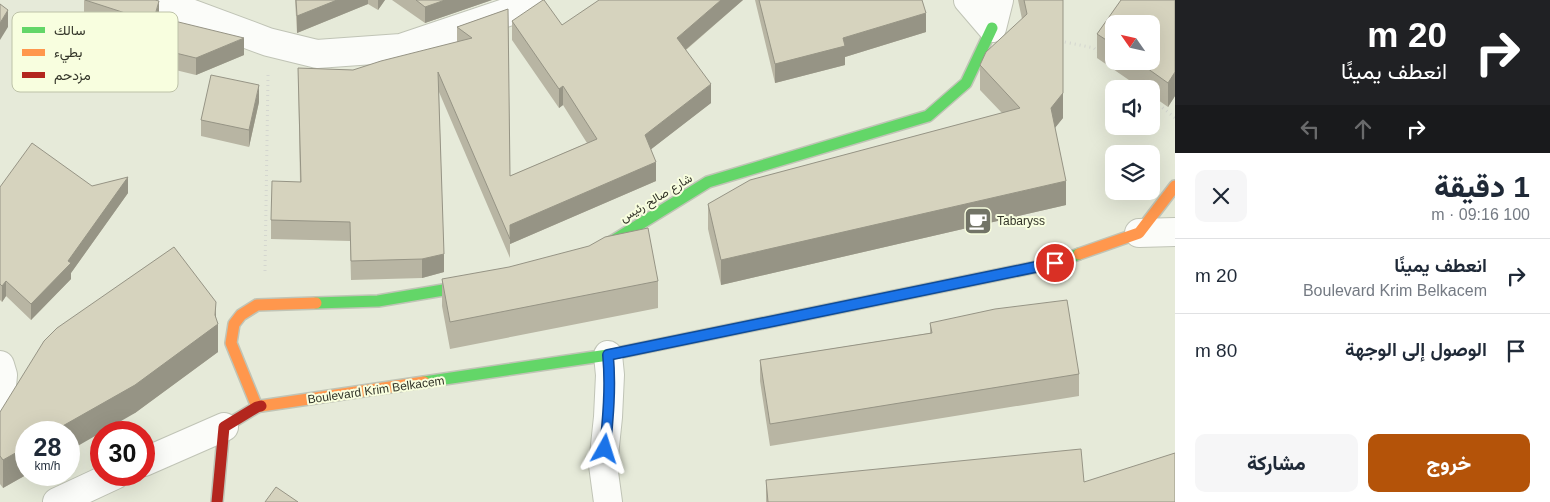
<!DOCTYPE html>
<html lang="ar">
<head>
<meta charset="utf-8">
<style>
	body { margin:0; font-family:Arial,Vazirmatn,sans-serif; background:#f6f6f7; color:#1f2937; direction:rtl; height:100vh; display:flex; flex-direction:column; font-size:19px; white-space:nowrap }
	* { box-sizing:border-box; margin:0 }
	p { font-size:16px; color:#747a83 }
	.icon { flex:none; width:28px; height:28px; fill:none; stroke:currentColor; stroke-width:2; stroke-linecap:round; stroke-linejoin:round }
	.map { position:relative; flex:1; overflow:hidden; direction:ltr }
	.panel { display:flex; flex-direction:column; background:#fff; width:375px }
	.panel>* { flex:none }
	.top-card { background:#202124; color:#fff; overflow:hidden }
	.needle { width:32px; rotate:304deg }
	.fabs { position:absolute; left:1105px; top:15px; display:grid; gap:10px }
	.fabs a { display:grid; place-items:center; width:55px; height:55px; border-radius:10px; background:#fff; box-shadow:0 5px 20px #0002; font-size:25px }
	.speed { position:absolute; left:15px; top:421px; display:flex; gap:10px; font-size:25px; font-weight:700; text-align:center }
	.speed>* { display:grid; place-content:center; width:65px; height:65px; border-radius:50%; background:#fff; box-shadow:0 5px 20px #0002; line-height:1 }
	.speed small { font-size:12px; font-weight:400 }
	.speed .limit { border:8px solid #d22; background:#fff; color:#111 }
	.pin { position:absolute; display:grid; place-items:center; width:42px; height:42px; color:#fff; margin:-21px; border:2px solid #fff; border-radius:50%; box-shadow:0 1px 5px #0007 }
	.me { position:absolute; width:55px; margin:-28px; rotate:6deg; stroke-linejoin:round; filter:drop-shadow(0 0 4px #0008) }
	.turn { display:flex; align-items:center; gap:18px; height:105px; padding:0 20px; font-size:22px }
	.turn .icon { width:65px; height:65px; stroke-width:2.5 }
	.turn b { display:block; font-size:35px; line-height:42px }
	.lanes { display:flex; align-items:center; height:48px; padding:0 20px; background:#0003; justify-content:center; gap:25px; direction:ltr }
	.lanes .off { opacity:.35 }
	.round { display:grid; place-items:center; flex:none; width:52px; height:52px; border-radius:10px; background:#f6f6f7 }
	.head { display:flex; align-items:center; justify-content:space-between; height:85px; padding:0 20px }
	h1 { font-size:30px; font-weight:800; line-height:38px }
	.cta { display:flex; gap:10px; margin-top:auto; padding:10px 20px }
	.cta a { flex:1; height:58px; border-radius:10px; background:#b45309; color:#fff; font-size:20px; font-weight:800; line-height:58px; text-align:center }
	.cta a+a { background:#f6f6f7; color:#1f2937 }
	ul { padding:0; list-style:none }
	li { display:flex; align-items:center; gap:15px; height:75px; padding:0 20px; border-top:1px solid #e0e1e3 }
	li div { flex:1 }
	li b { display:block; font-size:19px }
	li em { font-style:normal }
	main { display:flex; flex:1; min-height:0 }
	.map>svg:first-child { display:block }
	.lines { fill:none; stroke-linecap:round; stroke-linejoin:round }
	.street-casing { stroke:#c0c4b6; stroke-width:30 }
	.fast-casing { stroke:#c0c4b6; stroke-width:14 }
	.slow-casing { stroke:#c0c4b6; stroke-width:14 }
	.jam-casing { stroke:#c0c4b6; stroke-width:14 }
	.path { stroke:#d4d6d0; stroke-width:3; stroke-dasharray:1 4; stroke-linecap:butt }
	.street { stroke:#fbfcf9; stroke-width:28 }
	.fast { stroke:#63d668; stroke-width:11 }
	.slow { stroke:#ff974d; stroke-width:11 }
	.jam { stroke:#b3261e; stroke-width:11 }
	.wall { fill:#b8b5a3; fill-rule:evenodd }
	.shaded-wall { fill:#969485 }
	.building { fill:#d6d3be; stroke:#969485 }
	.route-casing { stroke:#114b97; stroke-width:12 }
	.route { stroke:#1a73e8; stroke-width:9 }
	.labels { text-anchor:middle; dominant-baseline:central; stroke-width:4; stroke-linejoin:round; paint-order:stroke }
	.street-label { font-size:12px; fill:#333529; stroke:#f8fedf }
	.poi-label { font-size:12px; fill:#333529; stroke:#f8fedf; text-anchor:start }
	.key { fill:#f8fedf; stroke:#bdc2a8; stroke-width:1 }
	.key-label { font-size:14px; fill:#333529 }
</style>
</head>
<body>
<main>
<section class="panel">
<div class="top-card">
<div class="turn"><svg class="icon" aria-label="right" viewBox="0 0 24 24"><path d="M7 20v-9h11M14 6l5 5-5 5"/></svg><div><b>20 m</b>انعطف يمينًا</div></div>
<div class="lanes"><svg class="icon off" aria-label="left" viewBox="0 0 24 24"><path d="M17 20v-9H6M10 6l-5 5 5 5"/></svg><svg class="icon off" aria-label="ahead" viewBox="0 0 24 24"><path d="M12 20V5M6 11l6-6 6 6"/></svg><svg class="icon" aria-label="right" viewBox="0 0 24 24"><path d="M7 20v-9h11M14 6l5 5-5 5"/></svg></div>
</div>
<div class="head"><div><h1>1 دقيقة</h1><p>100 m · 09:16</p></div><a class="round"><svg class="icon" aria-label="close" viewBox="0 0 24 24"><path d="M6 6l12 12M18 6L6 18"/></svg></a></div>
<ul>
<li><svg class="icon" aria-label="right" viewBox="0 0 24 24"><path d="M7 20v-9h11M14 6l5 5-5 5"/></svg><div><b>انعطف يمينًا</b><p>Boulevard Krim Belkacem</p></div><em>20 m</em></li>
<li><svg class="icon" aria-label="arrive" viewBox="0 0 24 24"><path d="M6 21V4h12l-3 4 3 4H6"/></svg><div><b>الوصول إلى الوجهة</b></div><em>80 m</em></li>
</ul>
<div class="cta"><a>خروج</a><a>مشاركة</a></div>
</section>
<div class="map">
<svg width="1175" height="502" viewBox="0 0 1175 502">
	<rect width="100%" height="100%" fill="#e6ead9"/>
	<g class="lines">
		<!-- street casing -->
		<g class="street-casing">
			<path id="street" d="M155,0L268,42L317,54L401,48L511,11L528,0
				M968,0L992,28L999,0
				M1139,233L1175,232
				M608,355L610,375L608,417L603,465L608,502
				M0,365L3,375L0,409
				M144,462L224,427
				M57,502L115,475"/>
		</g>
		<!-- fast casing -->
		<g class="fast-casing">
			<path id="fast" d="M595,252L708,182L928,116L966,83L992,28
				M316,303L378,301L479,284
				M424,382L608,355L1055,263L1079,254"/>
		</g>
		<!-- slow casing -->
		<g class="slow-casing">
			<path id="slow" d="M1079,254L1139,233L1175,186
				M261,406L424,382
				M257,407L231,343L234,324L241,315L257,305L316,303"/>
		</g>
		<!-- jam casing -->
		<g class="jam-casing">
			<path id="jam" d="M217,502L224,427L257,407L261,406"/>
		</g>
		<!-- path -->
		<path class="path" d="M1060,41L1094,48L1100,54
			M1134,83L1141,89
			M1151,98L1175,118
			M265,271L268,75"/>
		<!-- street -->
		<use href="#street" class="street"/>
		<!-- fast -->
		<use href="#fast" class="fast"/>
		<!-- slow -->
		<use href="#slow" class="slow"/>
		<!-- jam -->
		<use href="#jam" class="jam"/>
	</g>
	<!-- wall -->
	<path class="wall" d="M84,0L159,18L244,55L196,75L151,64V47L153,38L84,17Z
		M295,0H385L378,10L368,4L297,33Z
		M392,0H492L425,23Z
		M743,0L686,50L711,103L651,149L656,181L510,244V258L439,92L444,272L422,278L351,280L350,241L271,239V220L300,182L298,68L353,70L457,42V27L508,9L510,176L587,143L563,105L559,108L512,40V21L562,25Z
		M755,0H922L926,32L845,57V65L775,83Z
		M1018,0H1063V118L1055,127L1066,205L721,285L708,229V204L1002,113L980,90V65L1022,19Z
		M1121,0H1175V96L1168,107L1151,95V89H1142L1097,58V34ZM1114,24H1151V61H1114Z
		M259,102L249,147L201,136V120Z
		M92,186L128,193L71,273V279L31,320L6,296L2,302L0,300V187Z
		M442,279L658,281V308L450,349L442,306Z
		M216,319L218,352L135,413L26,432V475L3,488L0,484V412Z
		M930,323L1079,374V396L770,446L760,381V360L930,333Z
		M766,480L1084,482L1175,502H766Z"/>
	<!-- shaded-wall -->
	<path class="shaded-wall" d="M337,0H368V4L297,33V16Z
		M378,0H385L378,10Z
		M445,0H492L425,23V7Z
		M721,0H743L677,57V38Z
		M1063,0V118L1051,133V108Z
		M159,1V18L153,39V22Z
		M8,10V27L0,40V23Z
		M926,13V32L845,57V65L775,83V64L843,38Z
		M244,38V55L196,75V58Z
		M1175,72V96L1168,107V83Z
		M711,84V103L645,154V135Z
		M259,85V102L249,147V130Z
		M563,86V105L559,108V89Z
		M656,162V181L510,244V225Z
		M128,177V193L71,273V279L31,320V304Z
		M1066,181V205L721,285V260Z
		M444,254V272L422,278V259Z
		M6,281V296L2,302V286Z
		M216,302V325L218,324V352L135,413L69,451V432H52L215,315Z
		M26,447V475L3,488V460Z"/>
	<!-- building -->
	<path class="building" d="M85,0H155L159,1L153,22Z
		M296,0H337L297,16Z
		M416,0H445L425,7Z
		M543,0H544L562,25L599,0H721L677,38L711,84L645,135L656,162L510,225V239L438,72L444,254L422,259L351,261L350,222L271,220L272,181L301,182L298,68L353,70L381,61L472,38L457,27L508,9L510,176L597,139L563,86L559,89L512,21Z
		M759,0H922L926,13L843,38L845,46L775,64Z
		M1024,0H1063V93L1051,108L1066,181L721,260L708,204L750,180L1020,108L980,65L986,52L1027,14Z
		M1121,0H1175V72L1168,83L1137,61H1151V24H1114V45L1097,34Z
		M0,4L8,10L0,23Z
		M158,17L244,38L196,58L151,47Z
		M211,75L259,85L249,130L201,120Z
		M32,143L92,186L128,177L68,261L71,263L31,304L6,281L2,286L0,284V187Z
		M648,228L658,281L450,322L442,279L509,267L589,246L605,237Z
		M174,247L216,302L215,315L218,324L135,385L52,432H26V447L3,460L0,456V412L44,341L57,328Z
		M1067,300L1079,374L770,424L760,360L932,333L930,323L995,309Z
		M1081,449L1084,482L1175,453V502H768L766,480Z
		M276,487L298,502H265Z"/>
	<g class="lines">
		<!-- route casing -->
		<g class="route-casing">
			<path id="route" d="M605,449C608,418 611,387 608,355L1055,263"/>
		</g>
		<!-- route -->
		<use href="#route" class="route"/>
	</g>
	<!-- icons -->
	<defs>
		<g id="cafe-square" transform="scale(1.4375)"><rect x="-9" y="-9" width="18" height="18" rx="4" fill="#727467" stroke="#f8fedf"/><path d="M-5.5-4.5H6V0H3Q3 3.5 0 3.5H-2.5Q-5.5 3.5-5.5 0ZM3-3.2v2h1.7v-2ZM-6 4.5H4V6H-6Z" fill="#fff"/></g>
	</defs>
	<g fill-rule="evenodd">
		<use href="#cafe-square" x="978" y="221"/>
	</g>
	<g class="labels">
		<!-- street labels -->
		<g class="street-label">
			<text transform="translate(656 198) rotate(-31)">شارع صالح رئيس</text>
			<text transform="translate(376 390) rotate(-8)">Boulevard Krim Belkacem</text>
		</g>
		<!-- poi labels -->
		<g class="poi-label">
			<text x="997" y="221">Tabaryss</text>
		</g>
	</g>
	<!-- legend -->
	<rect x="12" y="12" width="166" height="80" rx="8" class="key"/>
	<rect x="22" y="27" width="23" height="6" fill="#63d668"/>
	<rect x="22" y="49" width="23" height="7" fill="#ff974d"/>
	<rect x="22" y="72" width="23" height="6" fill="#b3261e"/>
	<g class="key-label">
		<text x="54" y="35">سالك</text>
		<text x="54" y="57">بطيء</text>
		<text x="54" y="80">مزدحم</text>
	</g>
</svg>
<div class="fabs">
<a><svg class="needle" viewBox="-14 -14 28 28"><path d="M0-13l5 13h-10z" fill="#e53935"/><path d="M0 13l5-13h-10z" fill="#747a83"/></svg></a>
<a><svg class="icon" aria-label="sound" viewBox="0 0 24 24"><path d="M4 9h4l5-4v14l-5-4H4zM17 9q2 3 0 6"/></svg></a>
<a><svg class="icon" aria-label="layers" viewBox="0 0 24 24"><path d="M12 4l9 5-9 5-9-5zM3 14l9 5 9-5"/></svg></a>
</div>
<div class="speed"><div>28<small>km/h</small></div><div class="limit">30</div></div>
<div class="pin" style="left:1055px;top:263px;background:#d93025"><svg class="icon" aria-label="arrive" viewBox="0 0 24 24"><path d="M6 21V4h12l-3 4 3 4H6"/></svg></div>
<svg class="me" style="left:605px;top:449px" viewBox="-20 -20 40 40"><path d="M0-17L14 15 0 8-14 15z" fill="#1a73e8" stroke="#fff" stroke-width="4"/></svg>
</div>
</main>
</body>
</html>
